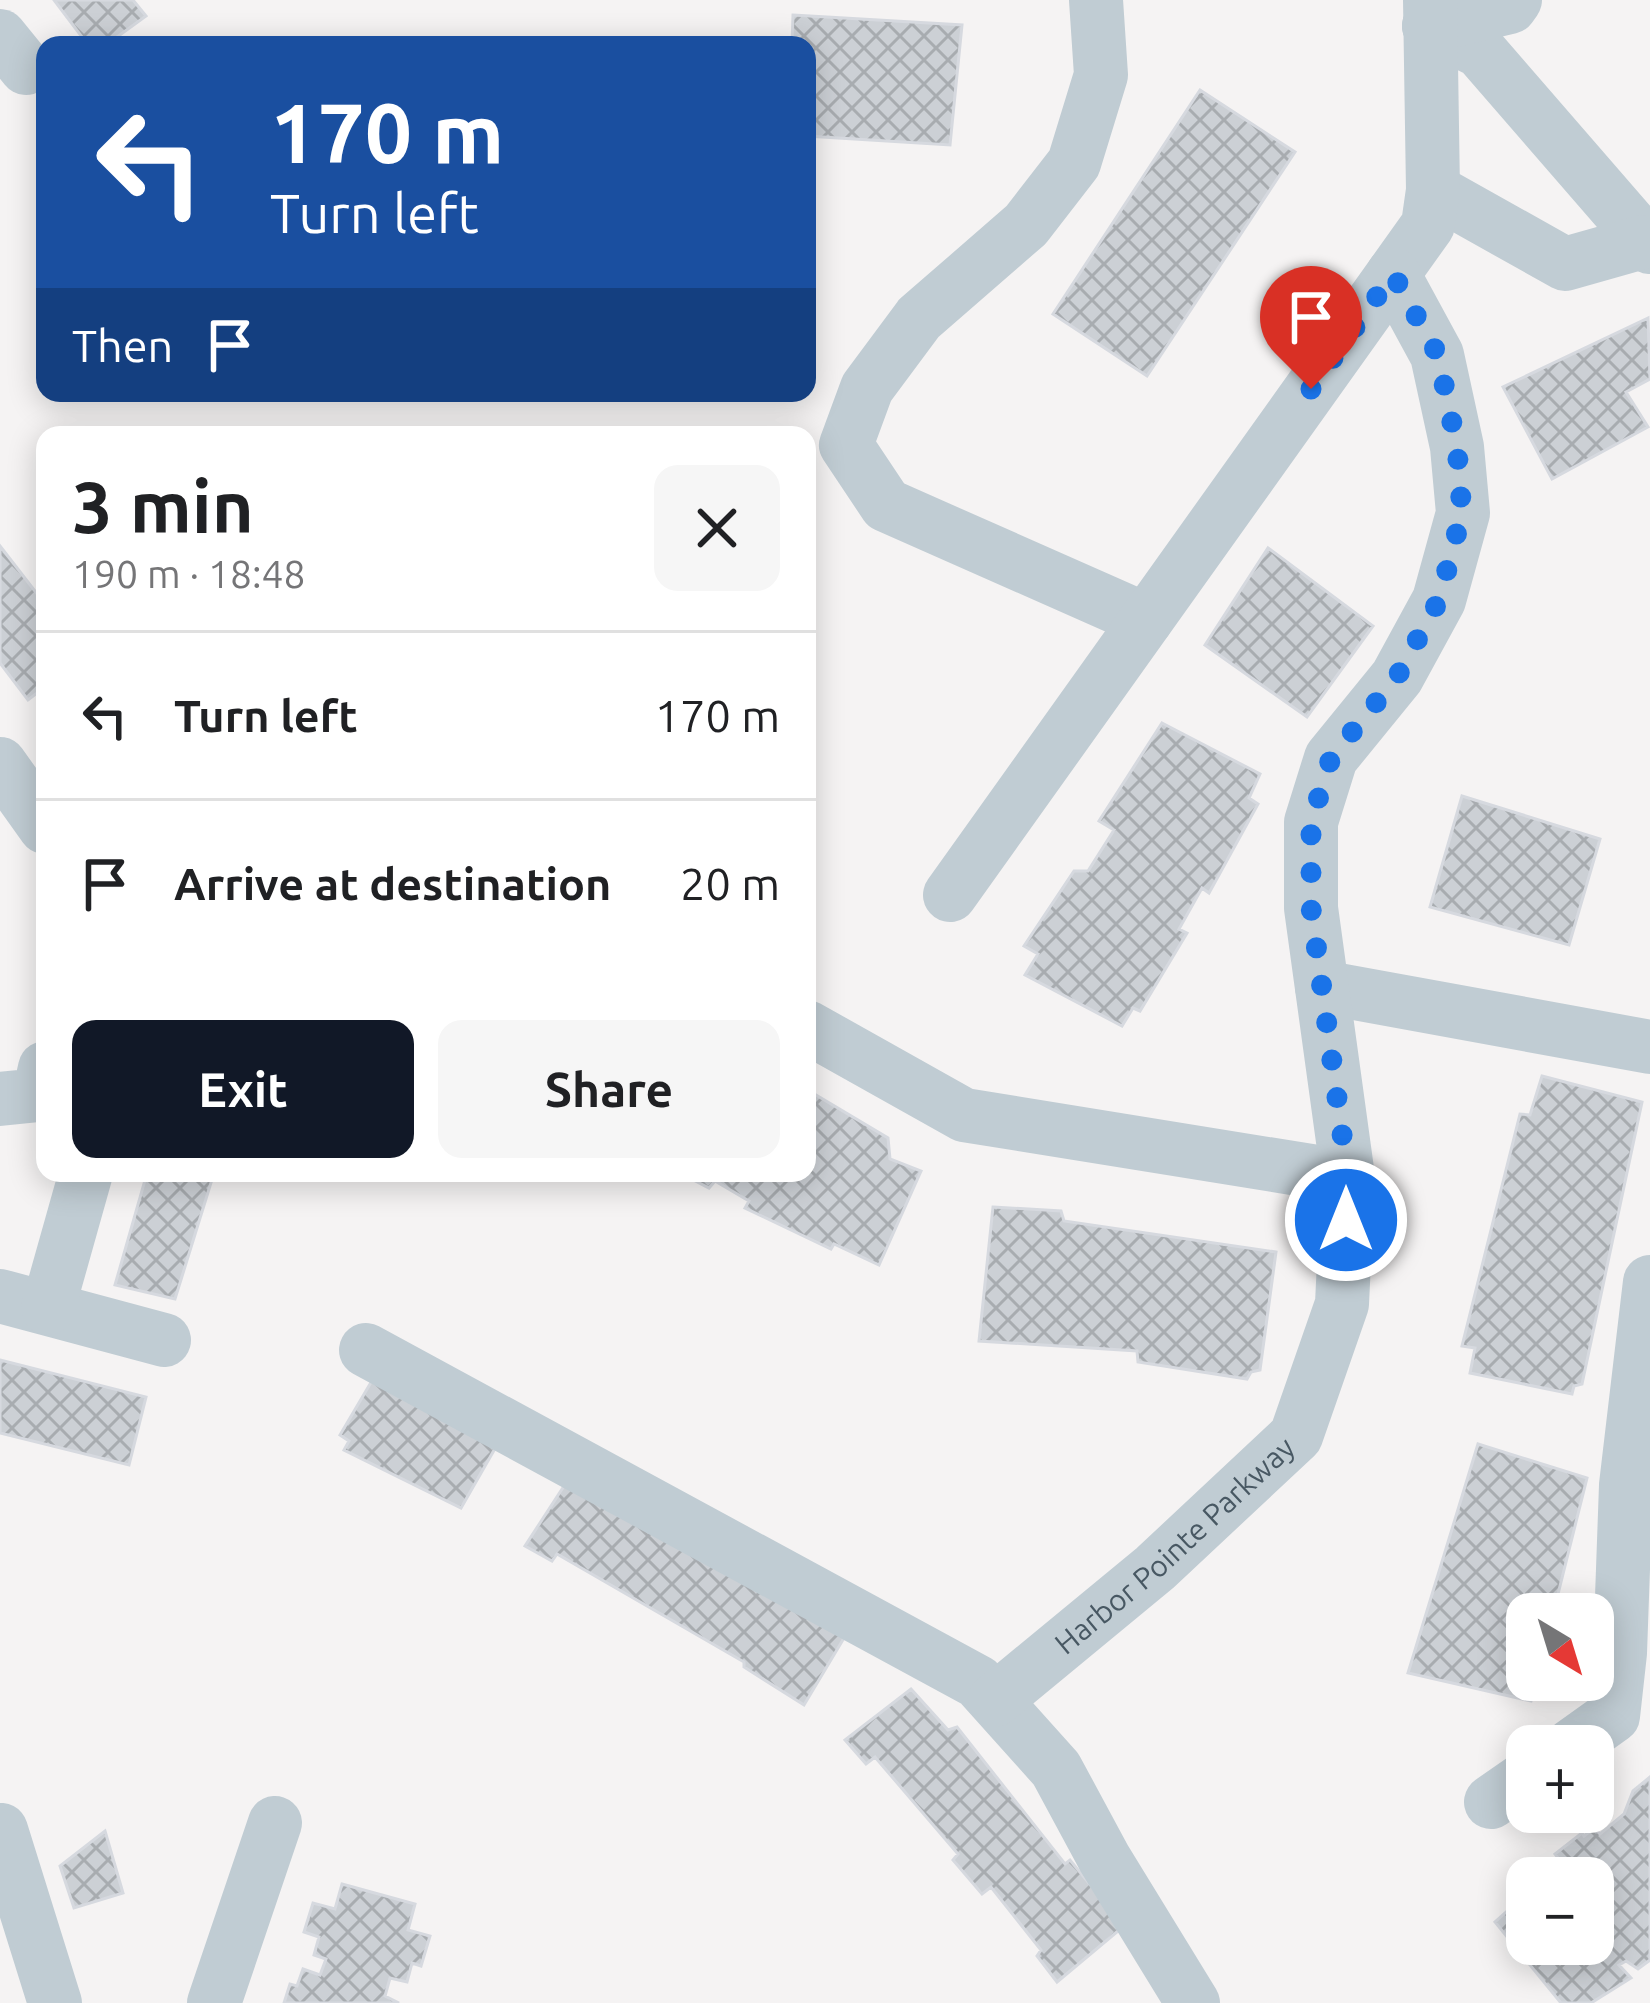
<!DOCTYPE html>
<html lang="en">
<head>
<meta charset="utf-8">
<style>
	body { margin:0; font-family:Ubuntu,sans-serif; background:#f6f6f6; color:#202124; height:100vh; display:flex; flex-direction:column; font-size:45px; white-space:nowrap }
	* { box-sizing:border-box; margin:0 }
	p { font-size:39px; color:#757577 }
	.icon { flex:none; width:66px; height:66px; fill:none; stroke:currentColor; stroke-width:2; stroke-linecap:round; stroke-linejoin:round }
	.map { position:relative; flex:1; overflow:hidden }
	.details { position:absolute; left:36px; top:426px; width:780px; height:756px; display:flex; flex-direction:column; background:#fff; border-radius:24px; box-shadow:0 6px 30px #0003 }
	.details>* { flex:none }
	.hud { position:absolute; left:36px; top:36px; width:780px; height:366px; border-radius:24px; box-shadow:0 6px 30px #0003; background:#1a4fa0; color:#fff; overflow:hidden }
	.needle { width:78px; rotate:142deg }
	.controls { position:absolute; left:1506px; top:1593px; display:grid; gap:24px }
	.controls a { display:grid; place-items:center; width:108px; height:108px; border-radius:24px; background:#fff; box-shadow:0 6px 30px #0003; font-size:60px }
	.pin { position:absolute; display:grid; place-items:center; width:102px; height:102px; color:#fff; margin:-123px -51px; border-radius:50% 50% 50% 0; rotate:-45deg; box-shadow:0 0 12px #0007 }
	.pin .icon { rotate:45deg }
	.me { position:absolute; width:132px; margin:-66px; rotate:0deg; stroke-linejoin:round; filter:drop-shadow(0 0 9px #0008) }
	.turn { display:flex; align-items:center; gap:42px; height:252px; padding:0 36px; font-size:54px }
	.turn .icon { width:156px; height:156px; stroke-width:2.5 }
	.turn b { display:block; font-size:84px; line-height:102px }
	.then { display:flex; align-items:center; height:114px; padding:0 36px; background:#0003; gap:24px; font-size:45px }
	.round { display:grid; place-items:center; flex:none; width:126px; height:126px; border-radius:24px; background:#f6f6f6 }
	.summary { display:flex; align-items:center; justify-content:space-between; height:204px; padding:0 36px }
	h1 { font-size:72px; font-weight:600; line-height:90px }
	.cta { display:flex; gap:24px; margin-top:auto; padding:24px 36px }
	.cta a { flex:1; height:138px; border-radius:24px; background:#111827; color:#fff; font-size:48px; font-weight:600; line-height:138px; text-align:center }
	.cta a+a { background:#f6f6f6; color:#202124 }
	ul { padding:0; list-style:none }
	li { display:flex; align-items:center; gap:36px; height:168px; padding:0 36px; border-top:3px solid #e0e0e0 }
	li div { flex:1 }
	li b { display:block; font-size:45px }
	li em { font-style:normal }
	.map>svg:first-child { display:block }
	.building { fill:url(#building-cross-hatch); stroke:#d6d9df; stroke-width:3 }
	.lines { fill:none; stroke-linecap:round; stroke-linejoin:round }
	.minor { stroke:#c0ccd3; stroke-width:54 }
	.route { stroke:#1a73e8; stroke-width:21; stroke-dasharray:0 37.8 }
	.labels { text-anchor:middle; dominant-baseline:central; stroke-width:9; stroke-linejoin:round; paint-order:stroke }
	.street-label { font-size:30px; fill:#485863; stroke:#fff }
</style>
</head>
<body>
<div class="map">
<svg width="1650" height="2003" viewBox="0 0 1650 2003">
	<defs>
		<pattern id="building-cross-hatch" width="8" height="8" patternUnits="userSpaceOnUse" patternTransform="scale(3)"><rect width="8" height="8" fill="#ccd0d5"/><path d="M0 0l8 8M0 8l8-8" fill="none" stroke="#a8acb0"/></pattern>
	</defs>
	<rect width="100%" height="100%" fill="#f5f3f3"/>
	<!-- building -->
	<path class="building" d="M54,0H133L146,16L106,45H88Z
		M793,15L962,25L950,145L807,136V45H792Z
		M1200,90L1295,152L1147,376L1053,314Z
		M1648,318L1650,379L1626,392L1648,427L1552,479L1503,387Z
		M0,546L45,604V687L28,700L0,663Z
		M1268,548L1373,626L1307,717L1205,645Z
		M1162,723L1260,774L1249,798L1258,804L1209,893L1202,888L1179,929L1187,933L1140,1011L1133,1008L1122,1026L1025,975L1038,954L1024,946L1074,871H1088L1114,830L1099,821Z
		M1462,796L1600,839L1569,945L1430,907Z
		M1542,1076L1642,1102L1582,1384L1574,1386L1572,1394L1470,1373L1475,1348L1462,1346L1520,1114L1530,1115Z
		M811,1092L888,1138L890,1159L921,1171L879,1265L834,1244L831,1249L745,1208L749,1201L715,1181L709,1188L680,1173H807V1097Z
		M147,1173H214L175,1299L115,1285Z
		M993,1207L1061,1211L1064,1221L1276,1252L1260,1370L1251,1372L1247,1379L1138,1362L1137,1351L979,1341Z
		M0,1360L146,1397L129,1465L0,1433Z
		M373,1379L497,1445L461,1508L344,1450L349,1441L340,1435Z
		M1478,1444L1587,1478L1553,1614H1527V1680H1536L1531,1701L1408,1673Z
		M577,1466L844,1638L804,1705L744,1667V1662L557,1554L552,1561L525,1546Z
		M911,1689L948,1730L957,1727L1065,1864L1070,1860L1124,1926L1057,1982L1037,1956L1041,1950L991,1887L982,1894L953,1860L958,1854L875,1757L866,1764L845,1740Z
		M1650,1777V1960L1638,1969L1626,1961L1619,1965L1631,1978L1591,2003H1561L1495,1922L1515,1904L1527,1879V1944H1593V1878H1528L1546,1865L1556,1874L1565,1867L1555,1854L1582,1833L1584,1836L1594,1828L1600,1834L1624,1814L1633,1791Z
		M105,1831L123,1893L74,1908L60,1866Z
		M342,1884L415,1904L408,1930L430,1936L421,1966L412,1963L407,1982L390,1978L385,1996L399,2003H284L290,1984L297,1986L303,1969L320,1975L326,1959L314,1955L319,1937L304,1932L313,1903L335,1909Z"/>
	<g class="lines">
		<!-- minor -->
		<g class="minor">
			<path d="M1096,0L1101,75L1074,163L1026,225L919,318L867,388L846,445L886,505L1146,620"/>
			<path d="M1429,26L1480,51L1650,247"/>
			<path d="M1429,26L1510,7L1515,0"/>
			<path d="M0,36L26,68"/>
			<path d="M1433,190L1565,264L1643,242"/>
			<path d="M0,764L45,827"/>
			<path d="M950,895L1428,225L1433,190L1430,0"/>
			<path d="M1322,987L1650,1047"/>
			<path d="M807,1027L964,1115L1348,1177"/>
			<path d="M0,1099L39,1095L45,1068"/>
			<path d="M0,1296L164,1340"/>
			<path d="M48,1308L86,1173"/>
			<path d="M366,1350L978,1682L1056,1769L1104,1858L1193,2003"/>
			<path id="s1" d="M995,1700L1155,1568L1296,1436L1342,1304L1348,1177L1311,908V822L1331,758L1397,677L1439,600L1463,513L1457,447L1437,355L1393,274"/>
			<path d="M1571,1746L1613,1716L1620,1653L1626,1485L1650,1282"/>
			<path d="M1491,1802L1527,1777"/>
			<path d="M1,1830L55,2003"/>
			<path d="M214,2003L275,1823"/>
		</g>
	</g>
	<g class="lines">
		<!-- route -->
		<path class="route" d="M1311,389L1393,274L1438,355L1457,447L1462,513L1439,600L1397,677L1331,758L1311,822V908L1348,1178L1346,1220"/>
	</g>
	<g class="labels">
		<!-- street labels -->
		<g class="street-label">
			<text stroke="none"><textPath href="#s1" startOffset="237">Harbor Pointe Parkway</textPath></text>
		</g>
	</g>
</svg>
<div class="controls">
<a><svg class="needle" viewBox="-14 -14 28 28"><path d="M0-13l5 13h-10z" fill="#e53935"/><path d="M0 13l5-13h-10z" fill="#757577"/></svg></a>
<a>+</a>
<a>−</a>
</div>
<div class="pin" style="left:1311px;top:389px;background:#d93025"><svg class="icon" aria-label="arrive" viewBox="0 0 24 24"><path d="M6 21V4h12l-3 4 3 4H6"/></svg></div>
<svg class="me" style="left:1346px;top:1220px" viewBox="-20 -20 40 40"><circle r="17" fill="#1a73e8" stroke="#fff" stroke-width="3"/><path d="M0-11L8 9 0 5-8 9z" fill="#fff"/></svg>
<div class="hud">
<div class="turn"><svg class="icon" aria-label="left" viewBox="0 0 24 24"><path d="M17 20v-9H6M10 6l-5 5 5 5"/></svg><div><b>170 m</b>Turn left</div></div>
<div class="then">Then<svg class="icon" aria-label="arrive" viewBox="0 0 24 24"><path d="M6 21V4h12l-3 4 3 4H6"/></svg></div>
</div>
<section class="details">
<div class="summary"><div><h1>3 min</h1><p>190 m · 18:48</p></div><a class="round"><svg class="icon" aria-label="close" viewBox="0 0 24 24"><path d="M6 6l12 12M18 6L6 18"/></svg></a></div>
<ul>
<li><svg class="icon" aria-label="left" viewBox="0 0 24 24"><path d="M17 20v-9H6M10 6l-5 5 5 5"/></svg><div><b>Turn left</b></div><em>170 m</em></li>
<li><svg class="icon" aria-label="arrive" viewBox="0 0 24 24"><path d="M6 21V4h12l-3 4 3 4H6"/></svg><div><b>Arrive at destination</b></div><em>20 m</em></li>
</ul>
<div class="cta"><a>Exit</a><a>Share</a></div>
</section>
</div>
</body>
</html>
